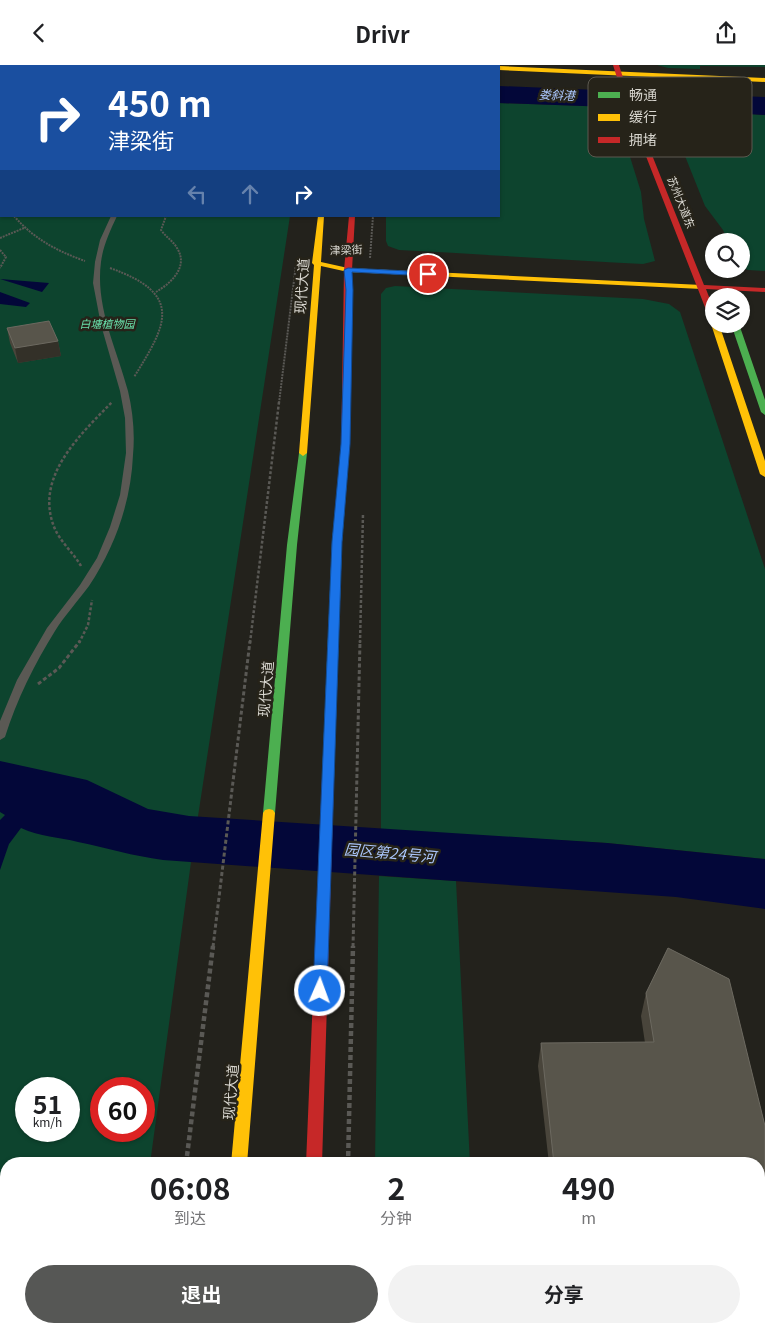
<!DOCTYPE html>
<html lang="zh">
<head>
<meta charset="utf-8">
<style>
	body { margin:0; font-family:Georgia,"Noto Sans SC",serif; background:#f2f2f2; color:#202124; height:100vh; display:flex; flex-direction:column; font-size:19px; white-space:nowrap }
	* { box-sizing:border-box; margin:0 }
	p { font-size:16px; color:#757577 }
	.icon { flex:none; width:28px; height:28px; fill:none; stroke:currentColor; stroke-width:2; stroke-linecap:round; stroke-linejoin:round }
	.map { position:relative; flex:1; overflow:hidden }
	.panel { position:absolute; left:0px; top:1092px; width:765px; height:176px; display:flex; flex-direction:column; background:#fff; border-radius:20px 20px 0 0; box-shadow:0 1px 4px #0004 }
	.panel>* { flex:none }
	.banner { position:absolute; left:0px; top:0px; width:500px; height:152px; box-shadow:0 1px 4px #0004; background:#1a4fa0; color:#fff; overflow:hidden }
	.buttons { position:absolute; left:705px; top:168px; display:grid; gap:10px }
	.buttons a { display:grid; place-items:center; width:45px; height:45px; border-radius:50%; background:#fff; box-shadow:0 1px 4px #0004; font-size:25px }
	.speed { position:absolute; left:15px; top:1012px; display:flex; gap:10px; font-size:25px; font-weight:700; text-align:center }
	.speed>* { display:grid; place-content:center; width:65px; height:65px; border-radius:50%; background:#fff; box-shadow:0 1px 4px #0004; line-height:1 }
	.speed small { font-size:12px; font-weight:400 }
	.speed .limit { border:8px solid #d22; background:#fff; color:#111 }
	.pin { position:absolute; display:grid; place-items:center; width:42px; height:42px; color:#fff; margin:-21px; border:2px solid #fff; border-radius:50%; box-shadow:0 1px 5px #0007 }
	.me { position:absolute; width:55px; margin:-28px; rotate:2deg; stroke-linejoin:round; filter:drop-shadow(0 0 4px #0008) }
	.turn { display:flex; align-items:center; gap:18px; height:105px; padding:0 25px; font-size:22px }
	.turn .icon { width:65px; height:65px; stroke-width:2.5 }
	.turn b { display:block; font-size:35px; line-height:42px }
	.lanes { display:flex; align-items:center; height:48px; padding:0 25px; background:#0003; justify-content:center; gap:25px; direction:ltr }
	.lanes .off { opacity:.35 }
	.eta { display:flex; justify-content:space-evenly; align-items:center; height:85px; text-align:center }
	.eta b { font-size:30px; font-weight:700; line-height:35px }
	.cta { display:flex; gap:10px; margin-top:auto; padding:10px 25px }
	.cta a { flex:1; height:58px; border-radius:30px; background:#565755; color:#fff; font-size:20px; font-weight:700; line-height:58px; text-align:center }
	.cta a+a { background:#f2f2f2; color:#202124 }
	header { display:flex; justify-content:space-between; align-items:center; height:65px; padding:0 25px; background:#fff; font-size:22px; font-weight:700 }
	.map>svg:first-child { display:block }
	.green { fill:#0d442e; fill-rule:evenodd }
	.water { fill:#030739 }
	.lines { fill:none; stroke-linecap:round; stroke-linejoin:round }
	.path-far3 { stroke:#5a5955; stroke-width:2; stroke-dasharray:2 1; stroke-linecap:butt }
	.path-far2 { stroke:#5a5955; stroke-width:2.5; stroke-dasharray:3 2; stroke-linecap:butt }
	.path-far1 { stroke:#5a5955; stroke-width:3; stroke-dasharray:4 2.5; stroke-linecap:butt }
	.path { stroke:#5a5955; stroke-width:4.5; stroke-dasharray:5 3; stroke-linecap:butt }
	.lane { fill:#5a5954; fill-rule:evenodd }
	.fast { fill:#4caf50; fill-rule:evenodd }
	.slow { fill:#ffc107; fill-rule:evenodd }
	.jam { fill:#c62828; fill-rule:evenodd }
	.wall { fill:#49453b }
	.shaded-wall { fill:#333028 }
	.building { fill:#58554b; stroke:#6c6960 }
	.route { fill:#1a73e8; stroke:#114b97 }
	.labels { text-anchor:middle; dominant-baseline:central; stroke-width:5; stroke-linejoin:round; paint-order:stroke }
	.far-street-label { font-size:11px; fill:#d9d7d0; stroke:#262319 }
	.far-park-label { font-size:11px; font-style:italic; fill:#69e1ab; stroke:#262319 }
	.far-water-label { font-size:12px; font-style:italic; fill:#abc6fb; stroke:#262319 }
	.street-label { font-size:14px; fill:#d9d7d0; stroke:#262319 }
	.water-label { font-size:15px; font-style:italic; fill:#abc6fb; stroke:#262319 }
	.key { fill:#262319; stroke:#5c5950; stroke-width:1 }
	.key-label { font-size:14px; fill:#d9d7d0 }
</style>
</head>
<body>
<header><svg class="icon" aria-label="back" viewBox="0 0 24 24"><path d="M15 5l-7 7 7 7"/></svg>Drivr<svg class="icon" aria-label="share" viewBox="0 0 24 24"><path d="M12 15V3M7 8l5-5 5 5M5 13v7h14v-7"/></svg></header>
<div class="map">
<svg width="765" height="1268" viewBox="0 0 765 1268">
	<rect width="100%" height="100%" fill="#23221c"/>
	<!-- green -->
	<path class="green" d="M657,0H765V2L700,1V4L668,3Z
		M0,17L1,151H290L191,797L150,1099H6V1262L128,1263V1268H0ZM26,1024H69V1066H26ZM101,1024H144V1066H101Z
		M499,38L611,42L614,61L626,79L641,127L644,154L655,196L643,199C561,195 480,189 399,185L388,181L386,176V151H499Z
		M671,44L765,50V206L748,205L741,202V176H728L723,165L705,141L677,71L674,53Z
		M395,221L643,234L669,239L680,247L765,504V794L607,778L381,765V229L386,223Z
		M379,811L456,816L470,1099H375Z
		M373,1263H478V1268H373Z"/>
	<!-- water -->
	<path class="water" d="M499,21L765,32V50L671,44L668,37H664L610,35L611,42L499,38Z
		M0,214L49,218L42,227Z
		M0,227L30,238L26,242L0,239Z
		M0,696L87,715L148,744L189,751L607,778L765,794V844L676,832L163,795C133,791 107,783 78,777C59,772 40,772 21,763L9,779L0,805V755L5,750L0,747Z"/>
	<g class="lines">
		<!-- path-far3 -->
		<path class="path-far3" d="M92,0L123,1
			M655,24L665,49
			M14,151C34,174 57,186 85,196
			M0,173L24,163
			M0,185L6,192L0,203
			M370,193L373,151
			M110,203C183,229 168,258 134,312
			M156,227C171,218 189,202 177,183C173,176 166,172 161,165L166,151
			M279,338L296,199"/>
		<!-- path-far2 -->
		<path class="path-far2" d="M81,501C73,487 58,475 53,459C36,410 81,369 112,337
			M79,578L88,560L92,535
			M250,578L279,337
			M360,578L363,449"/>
		<!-- path-far1 -->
		<path class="path-far1" d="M38,619L59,603L80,576
			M213,882L250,576
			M353,882L360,576"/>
		<!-- path -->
		<path class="path" d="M186,1099L213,881
			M348,1099L353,881
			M166,1262V1268
			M344,1262V1268"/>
		<!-- lane -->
		<path class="lane" d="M0,32H1V34H0Z
			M111,151H117C110,166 103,181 101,197C95,242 117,284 128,326C133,347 135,369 133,390C131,437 115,482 89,521C78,536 65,550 55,566C34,600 17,634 5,672L0,675V656L17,615L47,563L80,520L97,493L110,462L120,430L126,388L125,353L120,326L101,260L93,218L95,197L100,175Z"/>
		<!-- fast -->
		<path class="fast" d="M210,0H243L244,1H212Z
			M404,0H442L443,1H406Z
			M731,259H739L765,335V350L761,347Z
			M303,385L307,388L297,480L275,748L273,751H265L263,748L287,480L299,388Z
			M345,385L349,388L342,477L334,714L332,717H324L322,714L332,477L341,388Z
			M216,1262H234V1268H216Z"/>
		<!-- slow -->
		<path class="slow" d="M360,0H366V1H361Z
			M499,1L765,13V17L499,5Z
			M318,151H324L321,197L348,203L702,220L706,222L702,224L348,207L321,201L307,388L303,391L299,388L314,200L312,198Z
			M712,257L719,259L765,396V412L760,409L711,259Z
			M269,744L273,745L275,748L247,1099H231L263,748L265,745Z
			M300,1262H318V1268H300Z"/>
		<!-- jam -->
		<path class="jam" d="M333,0H339V1H334Z
			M613,0H619L630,35L704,220L765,223V227L706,224L714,245V257L710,255L624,35Z
			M349,151H355L352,205L349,388L345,391L341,388L344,205Z
			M328,710L332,711L334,714L322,1099H306L322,714L324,711Z"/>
	</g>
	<!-- wall -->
	<path class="wall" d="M7,263L58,276L61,291L18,298L10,278Z
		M668,883L729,914L765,1061V1268H567L566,1262H759V1099H549L538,1001L541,978H645L641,951L646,928Z"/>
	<!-- shaded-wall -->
	<path class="shaded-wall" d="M58,276L61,291L18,298L15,283Z"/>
	<!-- building -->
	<path class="building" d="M49,256L58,276L15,283L7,263Z
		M668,883L729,914L765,1061V1268H573V1262H759V1099H554L541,978L654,977L646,928Z"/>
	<!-- route -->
	<path class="route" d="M348,203L428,207L432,209L428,211L352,207L353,225L350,379L342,477L327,926L325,930L320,931L315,930L313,926L332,477L341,379L346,225L344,205Z"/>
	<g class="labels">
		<!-- far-street labels -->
		<g class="far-street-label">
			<text transform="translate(682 137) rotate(68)">苏州大道东</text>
			<text transform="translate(346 184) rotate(-2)">津梁街</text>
		</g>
		<!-- far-park labels -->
		<g class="far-park-label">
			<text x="107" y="258">白塘植物园</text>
		</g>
		<!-- far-water labels -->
		<g class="far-water-label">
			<text transform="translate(557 29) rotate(2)">娄斜港</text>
		</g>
		<!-- street labels -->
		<g class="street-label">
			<text transform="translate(301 221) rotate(-86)">现代大道</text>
			<text transform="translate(265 624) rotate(-85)">现代大道</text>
			<text transform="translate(230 1027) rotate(-85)">现代大道</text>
		</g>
		<!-- water labels -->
		<g class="water-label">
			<text transform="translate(390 787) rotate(5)">园区第24号河</text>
		</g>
	</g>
	<!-- legend -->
	<rect x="588" y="12" width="164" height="80" rx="8" class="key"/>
	<rect x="598" y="27" width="22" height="6" fill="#4caf50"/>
	<rect x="598" y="49" width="22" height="7" fill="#ffc107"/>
	<rect x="598" y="72" width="22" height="6" fill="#c62828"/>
	<g class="key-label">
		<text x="629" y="35">畅通</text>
		<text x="629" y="57">缓行</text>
		<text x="629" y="80">拥堵</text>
	</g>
</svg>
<div class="buttons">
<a><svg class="icon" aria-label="search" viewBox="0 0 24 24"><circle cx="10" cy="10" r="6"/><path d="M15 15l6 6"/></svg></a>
<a><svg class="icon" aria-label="layers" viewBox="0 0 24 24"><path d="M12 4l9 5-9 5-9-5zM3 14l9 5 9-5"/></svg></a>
</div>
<div class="speed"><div>51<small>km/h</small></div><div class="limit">60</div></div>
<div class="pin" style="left:428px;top:209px;background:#d93025"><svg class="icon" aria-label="arrive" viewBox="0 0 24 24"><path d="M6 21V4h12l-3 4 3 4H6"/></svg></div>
<svg class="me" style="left:320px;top:926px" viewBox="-20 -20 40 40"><circle r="17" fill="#1a73e8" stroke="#fff" stroke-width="3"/><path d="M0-11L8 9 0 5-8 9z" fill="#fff"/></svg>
<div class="banner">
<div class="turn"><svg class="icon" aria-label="right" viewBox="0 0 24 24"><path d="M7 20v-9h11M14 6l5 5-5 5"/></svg><div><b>450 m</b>津梁街</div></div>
<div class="lanes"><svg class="icon off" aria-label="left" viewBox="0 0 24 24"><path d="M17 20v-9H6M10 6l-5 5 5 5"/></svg><svg class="icon off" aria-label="ahead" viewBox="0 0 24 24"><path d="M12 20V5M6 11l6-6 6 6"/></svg><svg class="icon" aria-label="right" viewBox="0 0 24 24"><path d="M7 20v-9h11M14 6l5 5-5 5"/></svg></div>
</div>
<section class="panel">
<div class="eta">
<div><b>06:08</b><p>到达</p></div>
<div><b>2</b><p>分钟</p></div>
<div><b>490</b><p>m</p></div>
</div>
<div class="cta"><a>退出</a><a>分享</a></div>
</section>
</div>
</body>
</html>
